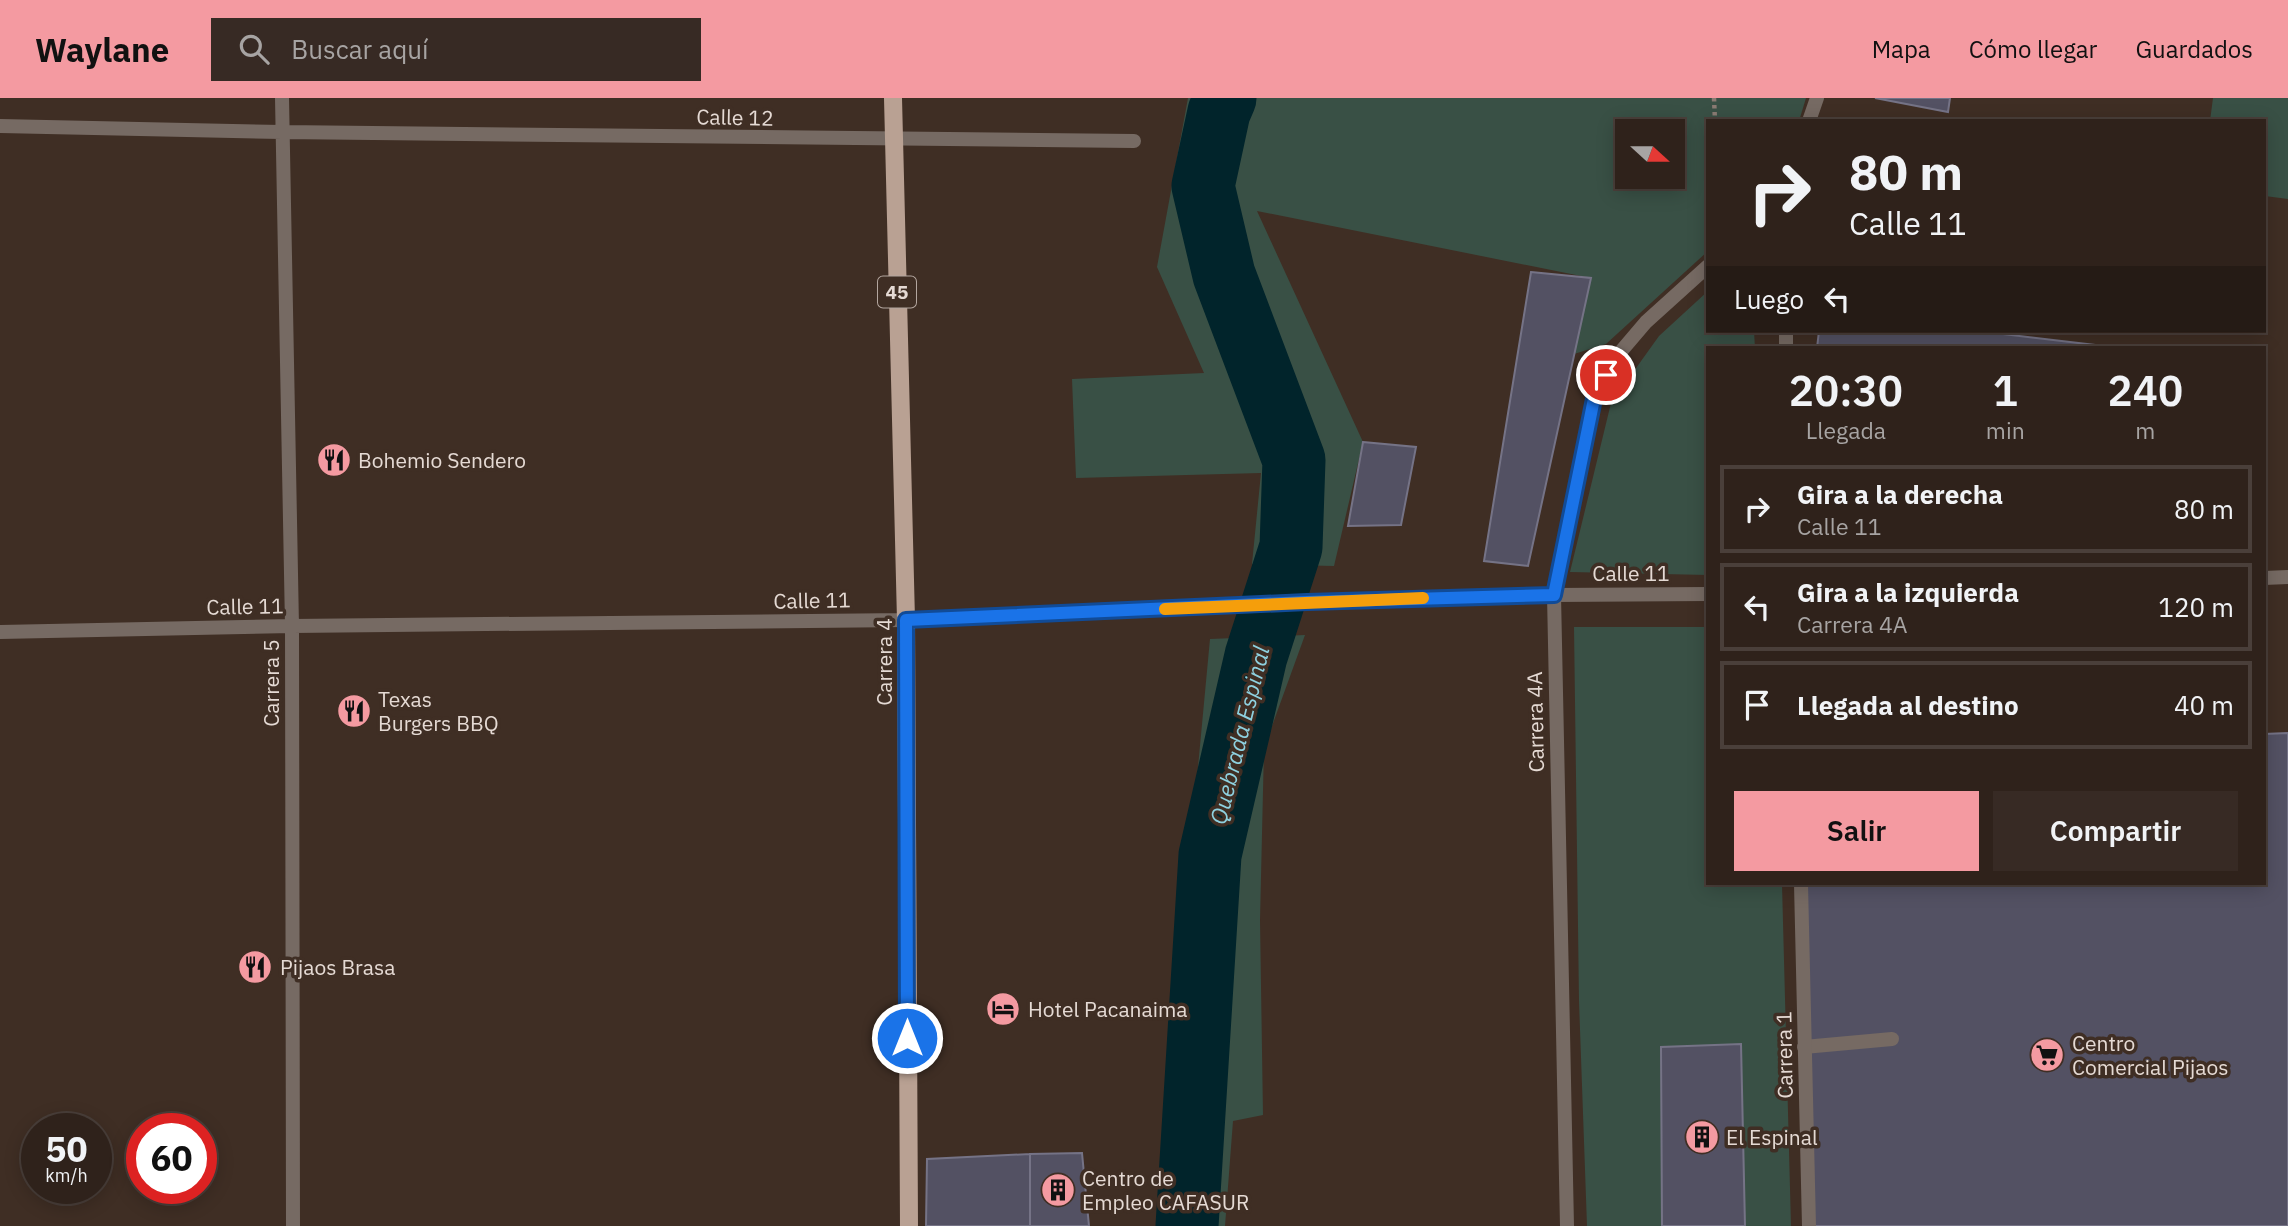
<!DOCTYPE html>
<html lang="es">
<head>
<meta charset="utf-8">
<style>
	body { margin:0; font-family:"IBM Plex Sans",sans-serif; background:#372a24; color:#f1f3f6; height:100vh; display:flex; flex-direction:column; font-size:26px; white-space:nowrap }
	* { box-sizing:border-box; margin:0 }
	p { font-size:23px; color:#a7a4a3 }
	.icon { flex:none; width:38px; height:38px; fill:none; stroke:currentColor; stroke-width:2; stroke-linecap:round; stroke-linejoin:round }
	.map { position:relative; flex:1; overflow:hidden }
	.details { position:absolute; left:1706px; top:248px; width:560px; height:539px; display:flex; flex-direction:column; background:#2f221b; border-radius:0px; box-shadow:0 4px 18px #0003,0 0 0 2px #4a3f3a }
	.details>* { flex:none }
	.hud { position:absolute; left:1706px; top:21px; width:560px; height:214px; border-radius:0px; box-shadow:0 4px 18px #0003,0 0 0 2px #4a3f3a; background:#2f221b; color:#f1f3f6; overflow:hidden }
	.needle { width:46px; rotate:111deg }
	.buttons { position:absolute; left:1615px; top:21px; display:grid; gap:14px }
	.buttons a { display:grid; place-items:center; width:70px; height:70px; border-radius:0px; background:#2f221b; box-shadow:0 4px 18px #0003,0 0 0 2px #4a3f3a; font-size:35px }
	.speed { position:absolute; left:21px; top:1015px; display:flex; gap:14px; font-size:35px; font-weight:700; text-align:center }
	.speed>* { display:grid; place-content:center; width:91px; height:91px; border-radius:50%; background:#2f221b; box-shadow:0 4px 18px #0003,0 0 0 2px #4a3f3a; line-height:1 }
	.speed small { font-size:18px; font-weight:400 }
	.speed .limit { border:10px solid #d22; background:#fff; color:#111 }
	.pin { position:absolute; display:grid; place-items:center; width:60px; height:60px; color:#fff; margin:-30px; border:4px solid #fff; border-radius:50%; box-shadow:0 2px 7px #0007 }
	.me { position:absolute; width:77px; margin:-38px; rotate:0deg; stroke-linejoin:round; filter:drop-shadow(0 0 5px #0008) }
	.turn { display:flex; align-items:center; gap:24px; height:147px; padding:0 28px; font-size:32px }
	.turn .icon { width:91px; height:91px; stroke-width:2.5 }
	.turn b { display:block; font-size:49px; line-height:60px }
	.then { display:flex; align-items:center; height:66px; padding:0 28px; background:#0003; gap:14px; font-size:26px }
	.eta { display:flex; justify-content:space-evenly; align-items:center; height:119px; text-align:center }
	.eta b { font-size:42px; font-weight:600; line-height:49px }
	.button { display:flex; gap:14px; margin-top:auto; padding:14px 28px }
	.button a { flex:1; height:80px; border-radius:0px; background:#f49aa1; color:#111; font-size:28px; font-weight:600; line-height:80px; text-align:center }
	.button a+a { background:#372a24; color:#f1f3f6 }
	ul { padding:0; list-style:none }
	li { display:flex; align-items:center; gap:21px; height:88px; margin:0 14px 10px; padding:0 14px; border:4px solid #4a3f3a; border-radius:0px }
	li div { flex:1 }
	li b { display:block; font-size:26px }
	li em { font-style:normal }
	header { display:flex; align-items:center; gap:42px; box-sizing:border-box; height:98px; padding:0 35px; background:#f49aa1; color:#111 }
	header strong { font-size:33px }
	nav { display:flex; gap:38px; margin-inline-start:auto; font-size:24px }
	.search { width:490px; height:63px; background:#372a24; display:flex; align-items:center; gap:18px; box-sizing:border-box; padding:0 24px; border-radius:0px; color:#a7a4a3; font-size:26px }
	.map>svg:first-child { display:block }
	.green { fill:#395045; fill-rule:evenodd }
	.lines { fill:none; stroke-linecap:round; stroke-linejoin:round }
	.river { stroke:#01242b; stroke-width:63 }
	.building { fill:#535163; stroke:#757386; stroke-width:2 }
	.path { stroke:#8a7b73; stroke-width:4.5; stroke-dasharray:3.5 3.5; stroke-linecap:butt }
	.lane { stroke:#766a63; stroke-width:14 }
	.street { stroke:#766a63; stroke-width:14 }
	.primary { stroke:#b9a193; stroke-width:18 }
	.route-casing { stroke:#114b97; stroke-width:18 }
	.route { stroke:#1a73e8; stroke-width:12 }
	.slow { stroke:#f59e0b; stroke-width:12 }
	.labels { text-anchor:middle; dominant-baseline:central; stroke-width:7; stroke-linejoin:round; paint-order:stroke }
	.shield { fill:#3f2e24; stroke:#b3a69f; stroke-width:2 }
	.shield-label { font-size:19px; font-weight:bold; fill:#e5dad4 }
	.street-label { font-size:21px; fill:#e5dad4; stroke:#3f2e24 }
	.poi-label { font-size:21px; fill:#e5dad4; stroke:#3f2e24; text-anchor:start }
	.water-label { font-size:23px; font-style:italic; fill:#8ed1e0; stroke:#3f2e24 }
</style>
</head>
<body>
<header>
<strong>Waylane</strong>
<div class="search"><svg class="icon" aria-label="search" viewBox="0 0 24 24"><circle cx="10" cy="10" r="6"/><path d="M15 15l6 6"/></svg>Buscar aquí</div>
<nav><a>Mapa</a><a>Cómo llegar</a><a>Guardados</a></nav>
</header>
<div class="map">
<svg width="2288" height="1128" viewBox="0 0 2288 1128">
	<rect width="100%" height="100%" fill="#3f2e24"/>
	<!-- green -->
	<path class="green" d="M1188,0H1806L1799,23H1708V153L1606,246L1574,256L1591,180L1257,113L1363,344L1334,468L1252,466L1261,375L1076,380L1072,281L1204,275L1157,169ZM1628,33H1673V79H1628Z
		M2213,0H2288V101L2265,98L2264,23H2210Z
		M1708,193V233H1754L1755,250H1708V477L1570,474L1611,305L1659,238Z
		M1574,529H1708V786H1782L1791,1128H1587L1579,903Z
		M1305,537L1264,650L1260,822L1263,1017L1233,1023L1225,1128H1174L1177,1053L1189,884V765L1210,541Z"/>
	<g class="lines">
		<!-- river -->
		<path class="river" d="M1187,1128L1210,757L1256,558L1291,449L1294,362L1224,177L1203,88L1219,14L1225,0"/>
	</g>
	<!-- building -->
	<path class="building" d="M1875,0H1950L1948,14Z
		M1531,174L1591,180L1528,468L1484,463Z
		M1819,233H1978L2121,250H1817Z
		M1363,344L1416,349L1401,427L1348,428Z
		M2288,635V1128H1810L1802,786H2264V636Z
		M1741,946L1745,1128H1662L1661,949Z
		M1082,1055L1089,1128H1030V1056Z
		M1030,1056V1128H926L927,1061Z"/>
	<g class="lines">
		<!-- path -->
		<path class="path" d="M1714,0L1715,23"/>
		<!-- lane -->
		<path class="lane" d="M1804,949L1892,941"/>
		<!-- street -->
		<path class="street" d="M282,0L292,528L293,1128
			M1809,23L1817,0
			M0,28L282,34L1134,43
			M1786,233V250
			M2264,480L2288,479
			M0,534L292,528L906,522L1307,504L1554,497L1708,496
			M1801,786L1809,1128
			M1567,1128L1554,497L1595,296L1617,258L1646,224L1708,168"/>
		<!-- primary -->
		<path class="primary" d="M893,0L906,522L909,1128"/>
	</g>
	<g class="lines">
		<!-- route casing -->
		<g class="route-casing">
			<path id="route" d="M907,940L906,522L1307,504L1554,497L1595,296L1606,277"/>
		</g>
		<!-- route -->
		<use href="#route" class="route"/>
		<!-- slow -->
		<path class="slow" d="M1165,511L1423,500"/>
	</g>
	<!-- icons -->
	<defs>
		<g id="restaurant-disc" transform="scale(1.75)"><circle r="9.5" fill="#f49aa1" stroke="#3f2e24"/><path d="M-5-6h1v4h1v-4h1v4h1v-4h1v5L-1.5 .5V6h-2V.5L-5-1ZM5-6V6H3V1.5H1.5Q1.5-4 5-6Z" fill="#111"/></g>
		<g id="hotel-disc" transform="scale(1.75)"><circle r="9.5" fill="#f49aa1" stroke="#3f2e24"/><path d="M-6-4.5h1.5V1H6V5H4.5V3h-9V5H-6ZM-4 0a1.8 1.8 0 1 1 3.6 0ZM.5 0V-2.5h3Q6-2.5 6 0Z" fill="#111"/></g>
		<g id="supermarket-disc" transform="scale(1.75)"><circle r="9.5" fill="#f49aa1" stroke="#3f2e24"/><path d="M-6-5.5h2.5l.6 2H6L4.5 2H-2.5L-4.4-4H-6ZM-1.5 3.2a1.3 1.3 0 1 0 .1 0ZM3 3.2a1.3 1.3 0 1 0 .1 0Z" fill="#111"/></g>
		<g id="building-disc" transform="scale(1.75)"><circle r="9.5" fill="#f49aa1" stroke="#3f2e24"/><path d="M-4-6H4V6H1V3H-1V6H-4ZM-2.5-4.3h1.7v1.8h-1.7ZM.8-4.3h1.7v1.8H.8ZM-2.5-1h1.7V.8h-1.7ZM.8-1h1.7V.8H.8Z" fill="#111"/></g>
	</defs>
	<g fill-rule="evenodd">
		<use href="#restaurant-disc" x="334" y="362"/>
		<use href="#restaurant-disc" x="354" y="613"/>
		<use href="#restaurant-disc" x="255" y="869"/>
		<use href="#hotel-disc" x="1003" y="911"/>
		<use href="#supermarket-disc" x="2047" y="957"/>
		<use href="#building-disc" x="1702" y="1039"/>
		<use href="#building-disc" x="1058" y="1092"/>
	</g>
	<g class="labels">
		<!-- shield labels -->
		<rect class="shield" x="878" y="178.5" width="38" height="31" rx="5"/>
		<g class="shield-label">
			<text x="897" y="194">45</text>
		</g>
		<!-- street labels -->
		<g class="street-label">
			<text transform="translate(735 19) rotate(1)">Calle 12</text>
			<text x="1631" y="475">Calle 11</text>
			<text transform="translate(812 502) rotate(-1)">Calle 11</text>
			<text transform="translate(245 508) rotate(-1)">Calle 11</text>
			<text transform="translate(884 564) rotate(-90)">Carrera 4</text>
			<text transform="translate(271 585) rotate(-90)">Carrera 5</text>
			<text transform="translate(1535 624) rotate(-91)">Carrera 4A</text>
			<text transform="translate(1784 957) rotate(-91)">Carrera 1</text>
		</g>
		<!-- poi labels -->
		<g class="poi-label">
			<text x="358" y="362">Bohemio Sendero</text>
			<text x="378" y="601">Texas<tspan x="378" dy="24">Burgers BBQ</tspan></text>
			<text x="280" y="869">Pijaos Brasa</text>
			<text x="1028" y="911">Hotel Pacanaima</text>
			<text x="2072" y="945">Centro<tspan x="2072" dy="24">Comercial Pijaos</tspan></text>
			<text x="1726" y="1039">El Espinal</text>
			<text x="1082" y="1080">Centro de<tspan x="1082" dy="24">Empleo CAFASUR</tspan></text>
		</g>
		<!-- water labels -->
		<g class="water-label">
			<text transform="translate(1239 637) rotate(-76)">Quebrada Espinal</text>
		</g>
	</g>
</svg>
<div class="buttons">
<a><svg class="needle" viewBox="-14 -14 28 28"><path d="M0-13l5 13h-10z" fill="#e53935"/><path d="M0 13l5-13h-10z" fill="#a7a4a3"/></svg></a>
</div>
<div class="speed"><div>50<small>km/h</small></div><div class="limit">60</div></div>
<div class="pin" style="left:1606px;top:277px;background:#d93025"><svg class="icon" aria-label="arrive" viewBox="0 0 24 24"><path d="M6 21V4h12l-3 4 3 4H6"/></svg></div>
<svg class="me" style="left:907px;top:940px" viewBox="-20 -20 40 40"><circle r="17" fill="#1a73e8" stroke="#fff" stroke-width="3"/><path d="M0-11L8 9 0 5-8 9z" fill="#fff"/></svg>
<div class="hud">
<div class="turn"><svg class="icon" aria-label="right" viewBox="0 0 24 24"><path d="M7 20v-9h11M14 6l5 5-5 5"/></svg><div><b>80 m</b>Calle 11</div></div>
<div class="then">Luego<svg class="icon" aria-label="left" viewBox="0 0 24 24"><path d="M17 20v-9H6M10 6l-5 5 5 5"/></svg></div>
</div>
<section class="details">
<div class="eta">
<div><b>20:30</b><p>Llegada</p></div>
<div><b>1</b><p>min</p></div>
<div><b>240</b><p>m</p></div>
</div>
<ul>
<li><svg class="icon" aria-label="right" viewBox="0 0 24 24"><path d="M7 20v-9h11M14 6l5 5-5 5"/></svg><div><b>Gira a la derecha</b><p>Calle 11</p></div><em>80 m</em></li>
<li><svg class="icon" aria-label="left" viewBox="0 0 24 24"><path d="M17 20v-9H6M10 6l-5 5 5 5"/></svg><div><b>Gira a la izquierda</b><p>Carrera 4A</p></div><em>120 m</em></li>
<li><svg class="icon" aria-label="arrive" viewBox="0 0 24 24"><path d="M6 21V4h12l-3 4 3 4H6"/></svg><div><b>Llegada al destino</b></div><em>40 m</em></li>
</ul>
<div class="button"><a>Salir</a><a>Compartir</a></div>
</section>
</div>
</body>
</html>
